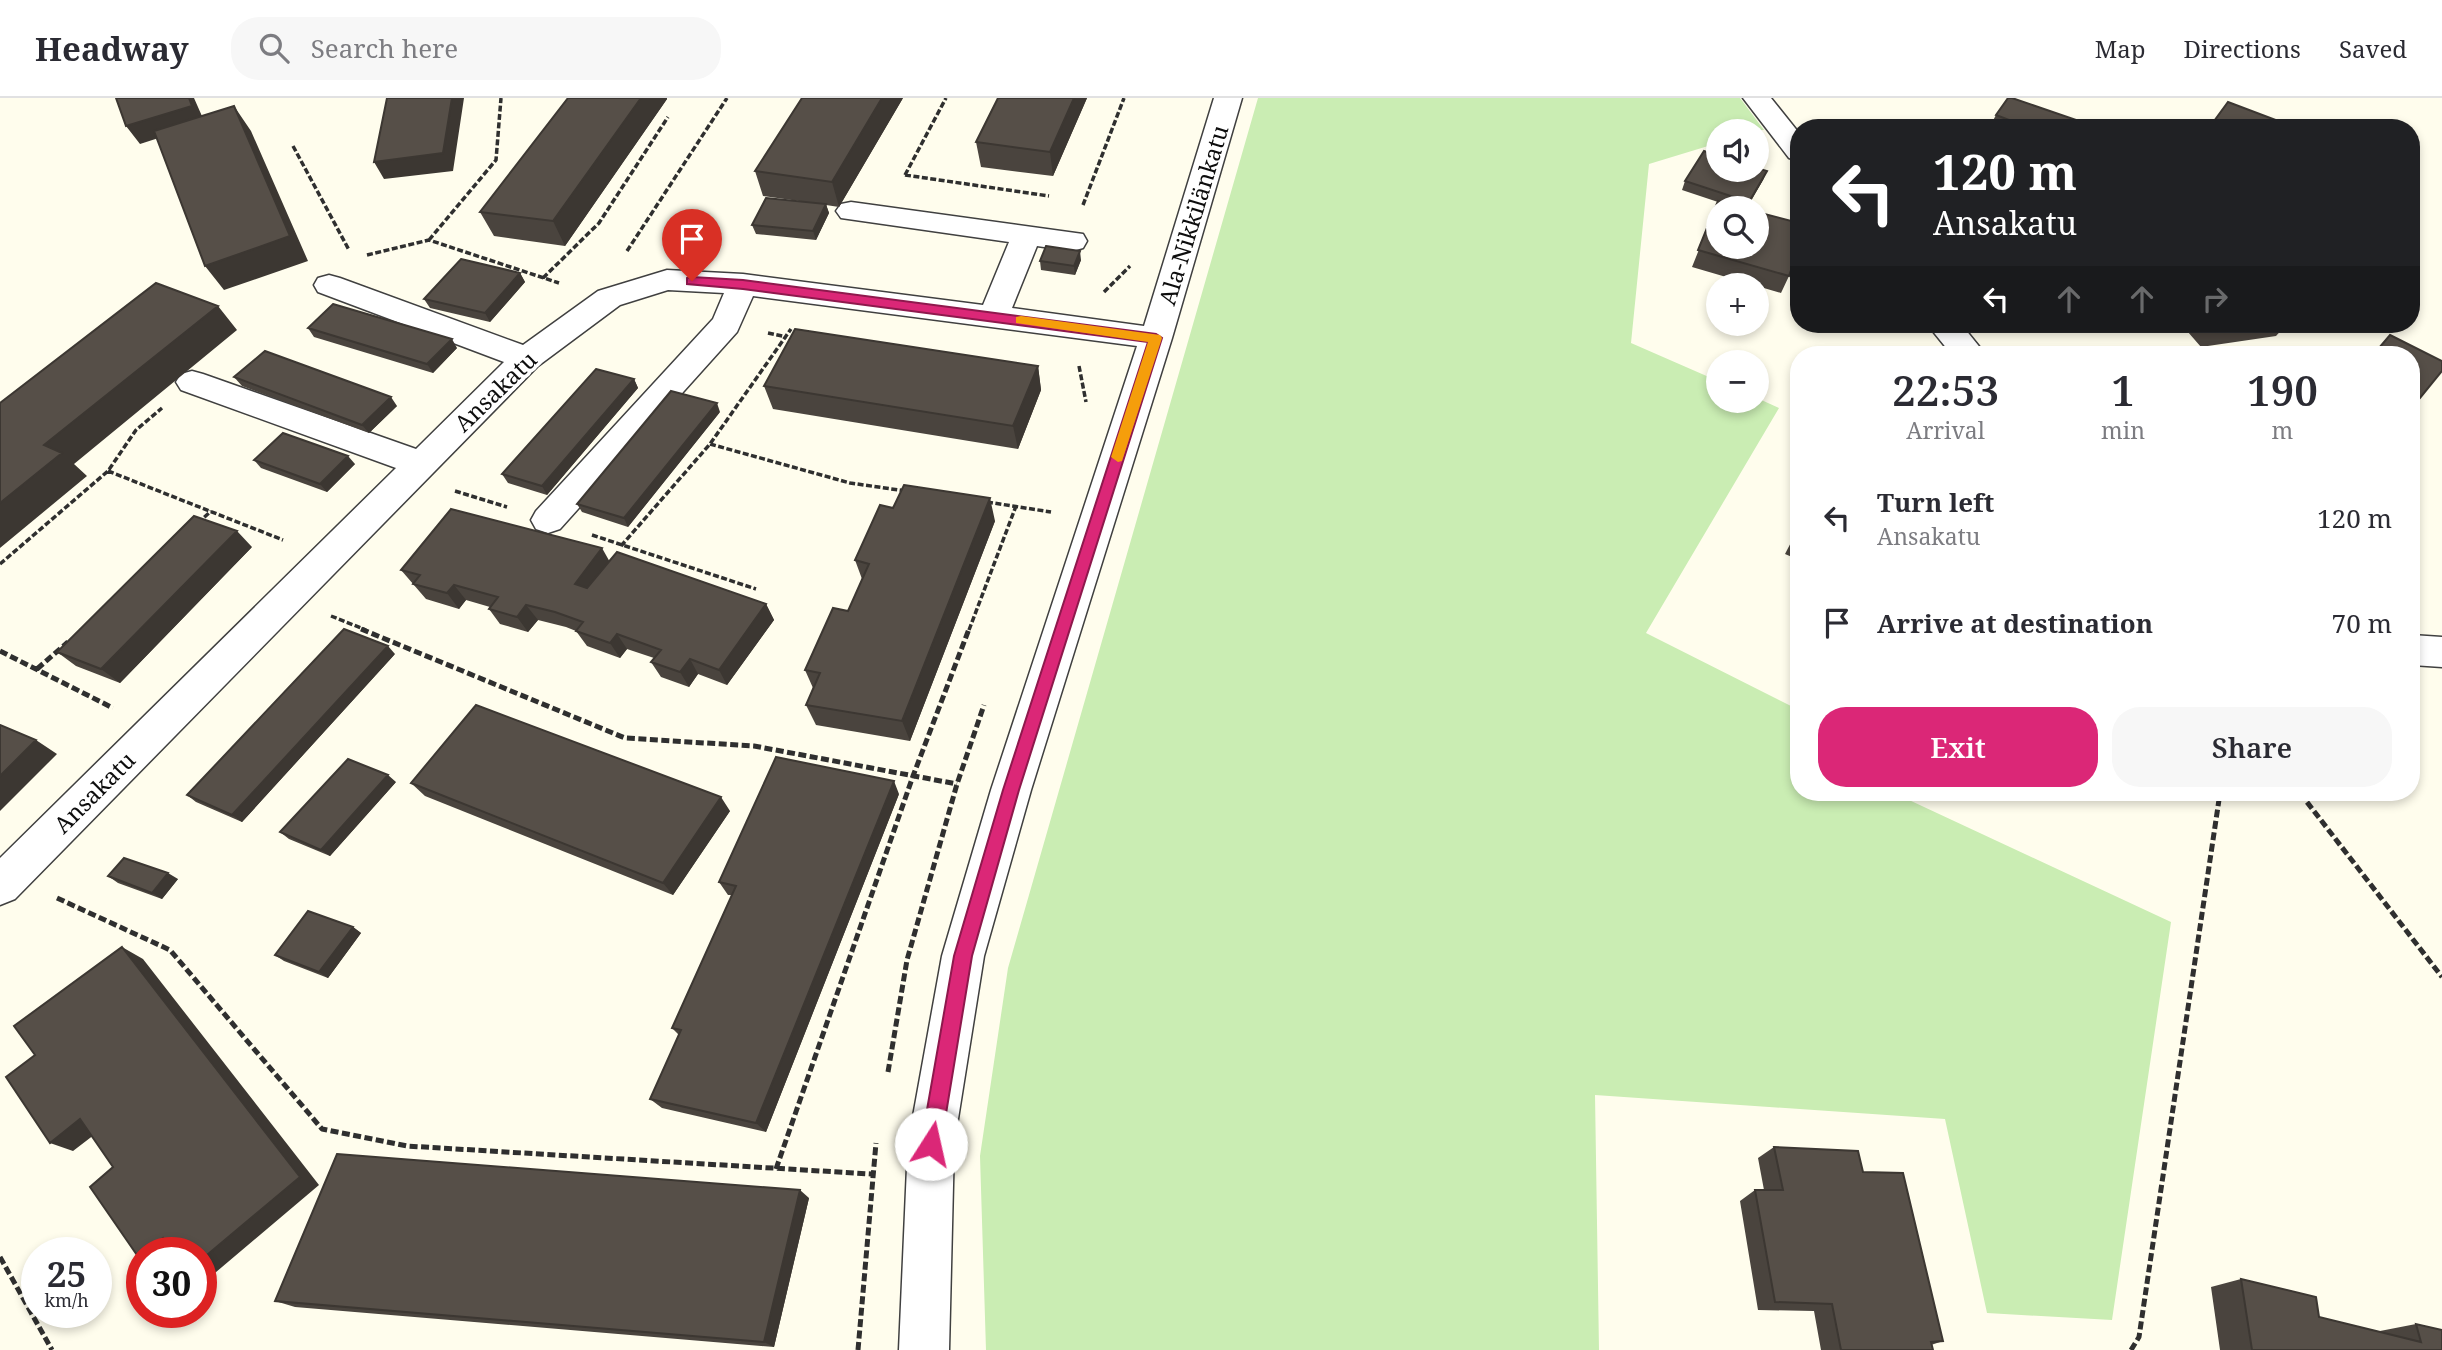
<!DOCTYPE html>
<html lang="en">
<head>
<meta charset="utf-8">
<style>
	body { margin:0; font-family:"Noto Serif",serif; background:#f7f7f7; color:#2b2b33; height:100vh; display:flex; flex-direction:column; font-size:26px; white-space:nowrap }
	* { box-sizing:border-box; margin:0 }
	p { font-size:23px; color:#7c7c81 }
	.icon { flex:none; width:38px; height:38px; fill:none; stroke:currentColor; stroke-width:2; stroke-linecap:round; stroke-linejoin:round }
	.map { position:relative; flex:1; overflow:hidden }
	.panel { position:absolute; left:1790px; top:248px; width:630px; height:455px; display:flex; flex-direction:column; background:#fff; border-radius:28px; box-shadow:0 4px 10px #0003 }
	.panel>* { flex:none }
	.banner { position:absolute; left:1790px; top:21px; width:630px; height:214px; border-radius:28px; box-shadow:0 4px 10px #0003; background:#202124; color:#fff; overflow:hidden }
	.fabs { position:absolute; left:1706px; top:21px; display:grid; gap:14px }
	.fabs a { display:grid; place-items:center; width:63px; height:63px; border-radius:50%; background:#fff; box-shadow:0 4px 10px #0003; font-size:35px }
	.speed { position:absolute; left:21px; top:1139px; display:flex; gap:14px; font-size:35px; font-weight:700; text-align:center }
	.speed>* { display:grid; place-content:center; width:91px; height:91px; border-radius:50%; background:#fff; box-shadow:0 4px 10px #0003; line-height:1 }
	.speed small { font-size:18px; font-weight:400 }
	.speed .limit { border:10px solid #d22; background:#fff; color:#111 }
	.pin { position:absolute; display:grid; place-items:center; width:60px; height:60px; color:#fff; margin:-72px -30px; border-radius:50% 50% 50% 0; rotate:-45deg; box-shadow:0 0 7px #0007 }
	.pin .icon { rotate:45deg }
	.me { position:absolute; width:77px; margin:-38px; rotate:10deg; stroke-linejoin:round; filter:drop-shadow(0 0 5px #0008) }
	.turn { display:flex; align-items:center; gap:24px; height:147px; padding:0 28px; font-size:32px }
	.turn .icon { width:91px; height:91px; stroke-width:2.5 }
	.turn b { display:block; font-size:49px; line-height:60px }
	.lanes { display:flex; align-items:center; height:66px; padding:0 28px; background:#0003; justify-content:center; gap:35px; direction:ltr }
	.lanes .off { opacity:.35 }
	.eta { display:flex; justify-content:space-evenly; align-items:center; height:119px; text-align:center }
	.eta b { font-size:42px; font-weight:600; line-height:49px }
	.primary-button { display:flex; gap:14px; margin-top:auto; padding:14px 28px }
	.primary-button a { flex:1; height:80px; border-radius:28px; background:#db2777; color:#fff; font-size:28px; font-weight:600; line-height:80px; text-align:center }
	.primary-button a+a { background:#f7f7f7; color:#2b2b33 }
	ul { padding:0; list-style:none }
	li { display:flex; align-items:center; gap:21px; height:105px; padding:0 28px }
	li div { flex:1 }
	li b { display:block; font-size:26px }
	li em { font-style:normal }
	header { display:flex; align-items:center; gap:42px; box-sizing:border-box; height:98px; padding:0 35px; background:#fff; border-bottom:2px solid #e1e1e2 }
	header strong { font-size:33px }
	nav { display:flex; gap:38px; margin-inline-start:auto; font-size:24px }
	.search { width:490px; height:63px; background:#f7f7f7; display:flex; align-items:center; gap:18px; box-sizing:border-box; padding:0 24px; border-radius:28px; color:#7c7c81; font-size:26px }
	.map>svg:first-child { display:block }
	.green { fill:#caedb3 }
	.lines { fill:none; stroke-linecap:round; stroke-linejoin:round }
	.minor-casing { stroke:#404040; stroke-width:3 }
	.path-far1 { stroke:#2f2f2f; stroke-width:3.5; stroke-dasharray:6 2.5; stroke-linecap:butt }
	.path { stroke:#2f2f2f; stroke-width:5; stroke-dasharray:8 3.5; stroke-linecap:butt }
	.minor { fill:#fff; fill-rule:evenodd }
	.wall { fill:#4a443e }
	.shaded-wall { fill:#3c3732 }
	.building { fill:#564f48; stroke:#3c3732; stroke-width:2 }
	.route { fill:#db2777; stroke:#8e194d; stroke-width:2 }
	.slow { fill:#f59e0b }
	.labels { text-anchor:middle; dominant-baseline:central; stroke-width:7; stroke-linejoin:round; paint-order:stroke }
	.street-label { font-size:23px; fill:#0d0d0d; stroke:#fff }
</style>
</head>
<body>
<header>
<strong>Headway</strong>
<div class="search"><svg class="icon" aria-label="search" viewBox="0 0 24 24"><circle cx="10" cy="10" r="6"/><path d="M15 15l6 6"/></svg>Search here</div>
<nav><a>Map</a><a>Directions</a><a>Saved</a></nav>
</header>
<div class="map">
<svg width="2442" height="1252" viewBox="0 0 2442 1252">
	<rect width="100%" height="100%" fill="#fffded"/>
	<!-- green -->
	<path class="green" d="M1258,0H1740L1764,32L1718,33V45L1649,66L1631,245L1718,283V303H1757V300L1779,310L1646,535L1799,612V695H1894L2171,824L2112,1222L1987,1215L1945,1021L1595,997L1599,1252H986L980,1058L1008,870Z"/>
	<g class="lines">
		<!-- minor casing -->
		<g class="minor-casing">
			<path id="minor" d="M1214,0H1242L1172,240L1031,692L984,858L954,1046L949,1252H899L908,1046L942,858L991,692L1137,248L753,198L737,234L560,431L548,435L536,431L531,422L536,413L713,221L724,195L668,192L620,207L538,268L15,801L0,807V760L396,370L181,292L176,284L181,276L192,273L203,276L416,351L504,264L318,194L314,187L318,180L329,177L340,180L523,247L598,193L667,172L743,176L983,207L1009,144L841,120L836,113L841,106L851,104L1083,136L1087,143L1083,150L1072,153L1037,148L1012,210L1144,228Z
				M1743,0H1771L1799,35V63L1789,60Z
				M1927,226H1961L1986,257H1952Z
				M2412,537L2442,539V569L2412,567Z"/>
		</g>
		<!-- path-far1 -->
		<path class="path-far1" d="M293,48L349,152
			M905,77L1049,98
			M905,77L946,0
			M1083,107L1124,0
			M429,142L496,62L501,0
			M627,153L727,0
			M367,157L429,142L559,185
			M543,180L599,125L668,19
			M1104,194L1130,168
			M768,235L787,239
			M1079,268L1086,304
			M710,346L850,385L906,393
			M108,373L283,442
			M455,393L507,409
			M987,404L1051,414
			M198,425L211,413
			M592,437L756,491
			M621,448L710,346L791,231
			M0,466L108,373L136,332L162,310
			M331,518L366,532
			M969,532L1016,408"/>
		<!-- path -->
		<path class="path" d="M361,531L625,640L754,648L957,686
			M0,553L113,610
			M37,571L68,544
			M2300,695L2442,879
			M57,800L170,852L322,1031L407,1048L871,1076
			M888,974L907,862L957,686L984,607
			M776,1071L913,678L969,531
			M0,1159L52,1252
			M858,1252L876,1045
			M2131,1252L2139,1239L2220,695"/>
		<!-- minor -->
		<use href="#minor" class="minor"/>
	</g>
	<!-- wall -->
	<path class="wall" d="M568,0H667V1L565,148L494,138L480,114Z
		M903,0L839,109L826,107L829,115L816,142L756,136L752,127L799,103L763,98L755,73Z
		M998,0H1087L1053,78L981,69L976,44Z
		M1996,17L2086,30H1989Z
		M1767,73L1763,82L1747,110L1789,178L1781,195L1692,169L1718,104L1682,92L1685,83Z
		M1081,162L1075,177L1041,172L1040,163Z
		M520,175L525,184L490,224L430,210L424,201Z
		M2181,226H2287L2276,238L2201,249Z
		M308,230L457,250L433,275L314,239Z
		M2390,237L2442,263V273L2420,300L2412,308V257H2372Z
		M1038,268L1041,292L1018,351L773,311L764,288Z
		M234,279L397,308L369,335L242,288Z
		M634,281L638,290L547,397L508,385L502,376Z
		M720,314L628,429L582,414L577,406Z
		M254,362L355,366L327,394L261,370Z
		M893,410L995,423L910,643L816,627L806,607L813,590L805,572L848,513L862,481L855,462Z
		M1799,429V462L1785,456Z
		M252,449L120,585L76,568L57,554Z
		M610,463L766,506L774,522L727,587L698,576L689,589L661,579L651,564L654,560L627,551L620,560L587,548L576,533L566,529L538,522L528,534L500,526L489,511L490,509L466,502L459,511L426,501L401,472Z
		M395,556L242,724L196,704L187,697Z
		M396,684L330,758L289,741L280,734Z
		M411,685L730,713L673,797L425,698Z
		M899,696L766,1034L662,1010L650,1001L679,937L672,930L732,797H728L719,784Z
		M108,778L178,781L162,801L118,785Z
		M353,829L361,835L328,880L284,863L275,857Z
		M1774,1049L1863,1074L1943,1243L1931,1247L1933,1252H1821L1814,1213L1758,1212L1740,1103L1755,1092H1764L1758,1060Z
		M809,1100L774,1249L295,1209L275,1203Z
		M2241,1181L2319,1219L2380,1234V1233L2416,1226L2442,1252H2220L2211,1189Z"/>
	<!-- shaded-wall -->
	<path class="shaded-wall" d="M189,0H194L205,25L140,46L126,28Z
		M452,0H464L453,73L384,81L374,64Z
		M641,0H667V1L565,148L553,123Z
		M882,0H903L839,109L832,84Z
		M1074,0H1087L1053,78L1050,54Z
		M234,8L251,33L308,163L224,192L205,168Z
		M1767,73L1763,82L1746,110L1749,104Z
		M826,106L829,115L816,142L813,133Z
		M1080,153L1081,162L1075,177L1074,168Z
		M520,175L525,184L490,224L485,215Z
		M218,208L237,232L74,366L87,378L0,450V405L44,347Z
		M452,241L457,250L433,275L427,266Z
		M1038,268L1041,292L1018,351L1013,328Z
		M634,281L638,290L547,397L542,388Z
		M391,299L397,308L369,335L362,327Z
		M717,305L720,314L628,429L624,420Z
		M348,358L355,366L327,394L320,386Z
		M990,400L995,423L910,643L902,623Z
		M237,433L252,449L120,585L101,571Z
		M602,450L611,466L586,501L575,486Z
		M454,487L466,502L459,511L447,495Z
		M766,506L774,522L727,587L719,572Z
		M526,507L538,522L528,534L517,519Z
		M617,536L627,551L620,560L610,545Z
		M388,548L395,556L242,724L232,717Z
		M690,561L698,576L689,589L680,574Z
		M36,642L57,656L0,713V678Z
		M388,677L396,684L330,758L321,752Z
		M894,683L899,696L766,1034L756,1025Z
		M721,699L730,713L673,797L663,785Z
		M168,775L178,781L162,801L152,795Z
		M353,829L361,835L328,880L319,874Z
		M122,849L143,861L319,1087L209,1180L201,1178V1162Z
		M80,1021L103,1030L73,1053L50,1045Z
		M800,1092L809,1100L774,1249L764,1244Z
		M163,1140L175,1155H145Z"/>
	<!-- building -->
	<path class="building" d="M116,0H189L192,8L126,28Z
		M387,0H452L443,55L374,64Z
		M568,0H641L553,123L480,114Z
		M802,0H882L832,84L755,73Z
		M998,0H1074L1050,54L976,44Z
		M2008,0H2012L2088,26L2086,30H2020L2022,27L1996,17Z
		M2228,4L2281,24L2277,30H2209Z
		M234,8L290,138L205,168L154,33Z
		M1704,53L1718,58V72H1757V70L1767,73L1749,104L1685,83Z
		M766,100L826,106L813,133L752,127Z
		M1718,103L1745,110H1718V149H1757V114L1799,125V149L1789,178L1698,152Z
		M1046,148L1080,153L1074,168L1040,163Z
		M461,161L520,175L485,215L424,201Z
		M156,185L218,208L44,347L62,355L0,405V305Z
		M333,206L452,241L427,266L308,230Z
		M2210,226H2258L2215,232Z
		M795,231L1038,268L1013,328L764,288Z
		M2390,237L2442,263V273L2420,300L2412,296V257H2373Z
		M265,253L391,299L362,327L234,279Z
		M596,271L634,281L542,388L502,376Z
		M671,293L717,305L624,420L577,406Z
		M283,335L348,358L320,386L254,362Z
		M904,387L990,400L902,623L806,607L820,575L805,572L833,510L848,513L869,466L855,462L880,407L893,410Z
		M451,411L602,450L575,486L587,490L617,454L766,506L719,572L690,561L680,574L651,564L661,552L617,536L610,545L576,533L583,524L555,514L526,507L517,519L489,511L498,499L454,487L447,495L413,486L420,477L401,472Z
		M194,418L237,433L101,571L57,554Z
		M1799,430V443L1794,440Z
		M344,531L388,548L232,717L187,697Z
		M476,607L721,699L663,785L411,685Z
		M0,627L36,642L0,678Z
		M776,659L894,683L756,1025L650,1001L681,932L672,930L736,788L719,784Z
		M348,661L388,677L321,752L280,734Z
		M124,760L168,775L152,795L108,778Z
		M308,813L353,829L319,874L275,857Z
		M122,849L300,1079L201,1162V1155H174L163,1140L145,1155H142V1157L139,1160L90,1089L113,1069L80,1021L50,1045L6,979L35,957L14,928Z
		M1774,1049L1858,1053L1863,1074L1903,1075L1943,1243L1931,1244L1933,1252H1841L1832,1206L1775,1204L1755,1092H1783Z
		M337,1056L800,1092L764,1244L275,1203Z
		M2241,1181L2316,1199L2319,1219L2421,1244L2416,1226L2442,1232V1252H2252Z"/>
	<!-- route -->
	<path class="route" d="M692,179L743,182L1156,236L1162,240L1019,692L972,858L941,1046L938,1053L931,1056L924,1053L921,1046L954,858L1003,692L1148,244L743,191L687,186V180Z"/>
	<!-- slow -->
	<path class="slow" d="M1021,218L1160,237L1162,240L1122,363L1118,364L1111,359L1148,244L1016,225V219Z"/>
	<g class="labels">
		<!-- street labels -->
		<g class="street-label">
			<text transform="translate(1193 117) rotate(-73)">Ala-Nikkilänkatu</text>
			<text transform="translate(495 293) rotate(-44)">Ansakatu</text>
			<text transform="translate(94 694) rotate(-45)">Ansakatu</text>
		</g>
	</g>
</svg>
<div class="fabs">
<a><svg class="icon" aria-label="sound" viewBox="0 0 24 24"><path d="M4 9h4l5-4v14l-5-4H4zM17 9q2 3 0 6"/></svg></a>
<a><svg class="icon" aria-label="search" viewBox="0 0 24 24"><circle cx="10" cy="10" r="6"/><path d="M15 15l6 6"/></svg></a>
<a>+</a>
<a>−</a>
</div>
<div class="speed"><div>25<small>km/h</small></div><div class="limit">30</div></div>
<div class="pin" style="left:692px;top:183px;background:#d93025"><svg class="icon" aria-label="arrive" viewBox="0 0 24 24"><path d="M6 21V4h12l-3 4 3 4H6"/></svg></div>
<svg class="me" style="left:931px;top:1046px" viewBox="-20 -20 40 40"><circle r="19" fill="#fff"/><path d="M0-13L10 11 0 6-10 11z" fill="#db2777"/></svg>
<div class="banner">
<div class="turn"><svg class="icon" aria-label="left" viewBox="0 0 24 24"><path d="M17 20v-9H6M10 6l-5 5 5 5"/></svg><div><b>120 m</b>Ansakatu</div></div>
<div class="lanes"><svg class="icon" aria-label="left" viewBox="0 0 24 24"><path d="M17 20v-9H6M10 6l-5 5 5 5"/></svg><svg class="icon off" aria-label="ahead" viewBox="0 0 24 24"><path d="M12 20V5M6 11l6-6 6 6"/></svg><svg class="icon off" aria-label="ahead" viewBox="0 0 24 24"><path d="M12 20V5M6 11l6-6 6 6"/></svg><svg class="icon off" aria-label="right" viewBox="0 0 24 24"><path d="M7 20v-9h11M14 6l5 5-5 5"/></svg></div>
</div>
<section class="panel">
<div class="eta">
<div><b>22:53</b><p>Arrival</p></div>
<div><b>1</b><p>min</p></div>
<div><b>190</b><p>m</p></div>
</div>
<ul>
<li><svg class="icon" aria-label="left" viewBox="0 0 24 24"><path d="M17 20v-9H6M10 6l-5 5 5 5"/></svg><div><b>Turn left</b><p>Ansakatu</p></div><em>120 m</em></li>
<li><svg class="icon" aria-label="arrive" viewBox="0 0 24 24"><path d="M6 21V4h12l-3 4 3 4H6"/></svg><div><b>Arrive at destination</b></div><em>70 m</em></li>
</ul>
<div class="primary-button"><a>Exit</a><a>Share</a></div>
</section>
</div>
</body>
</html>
